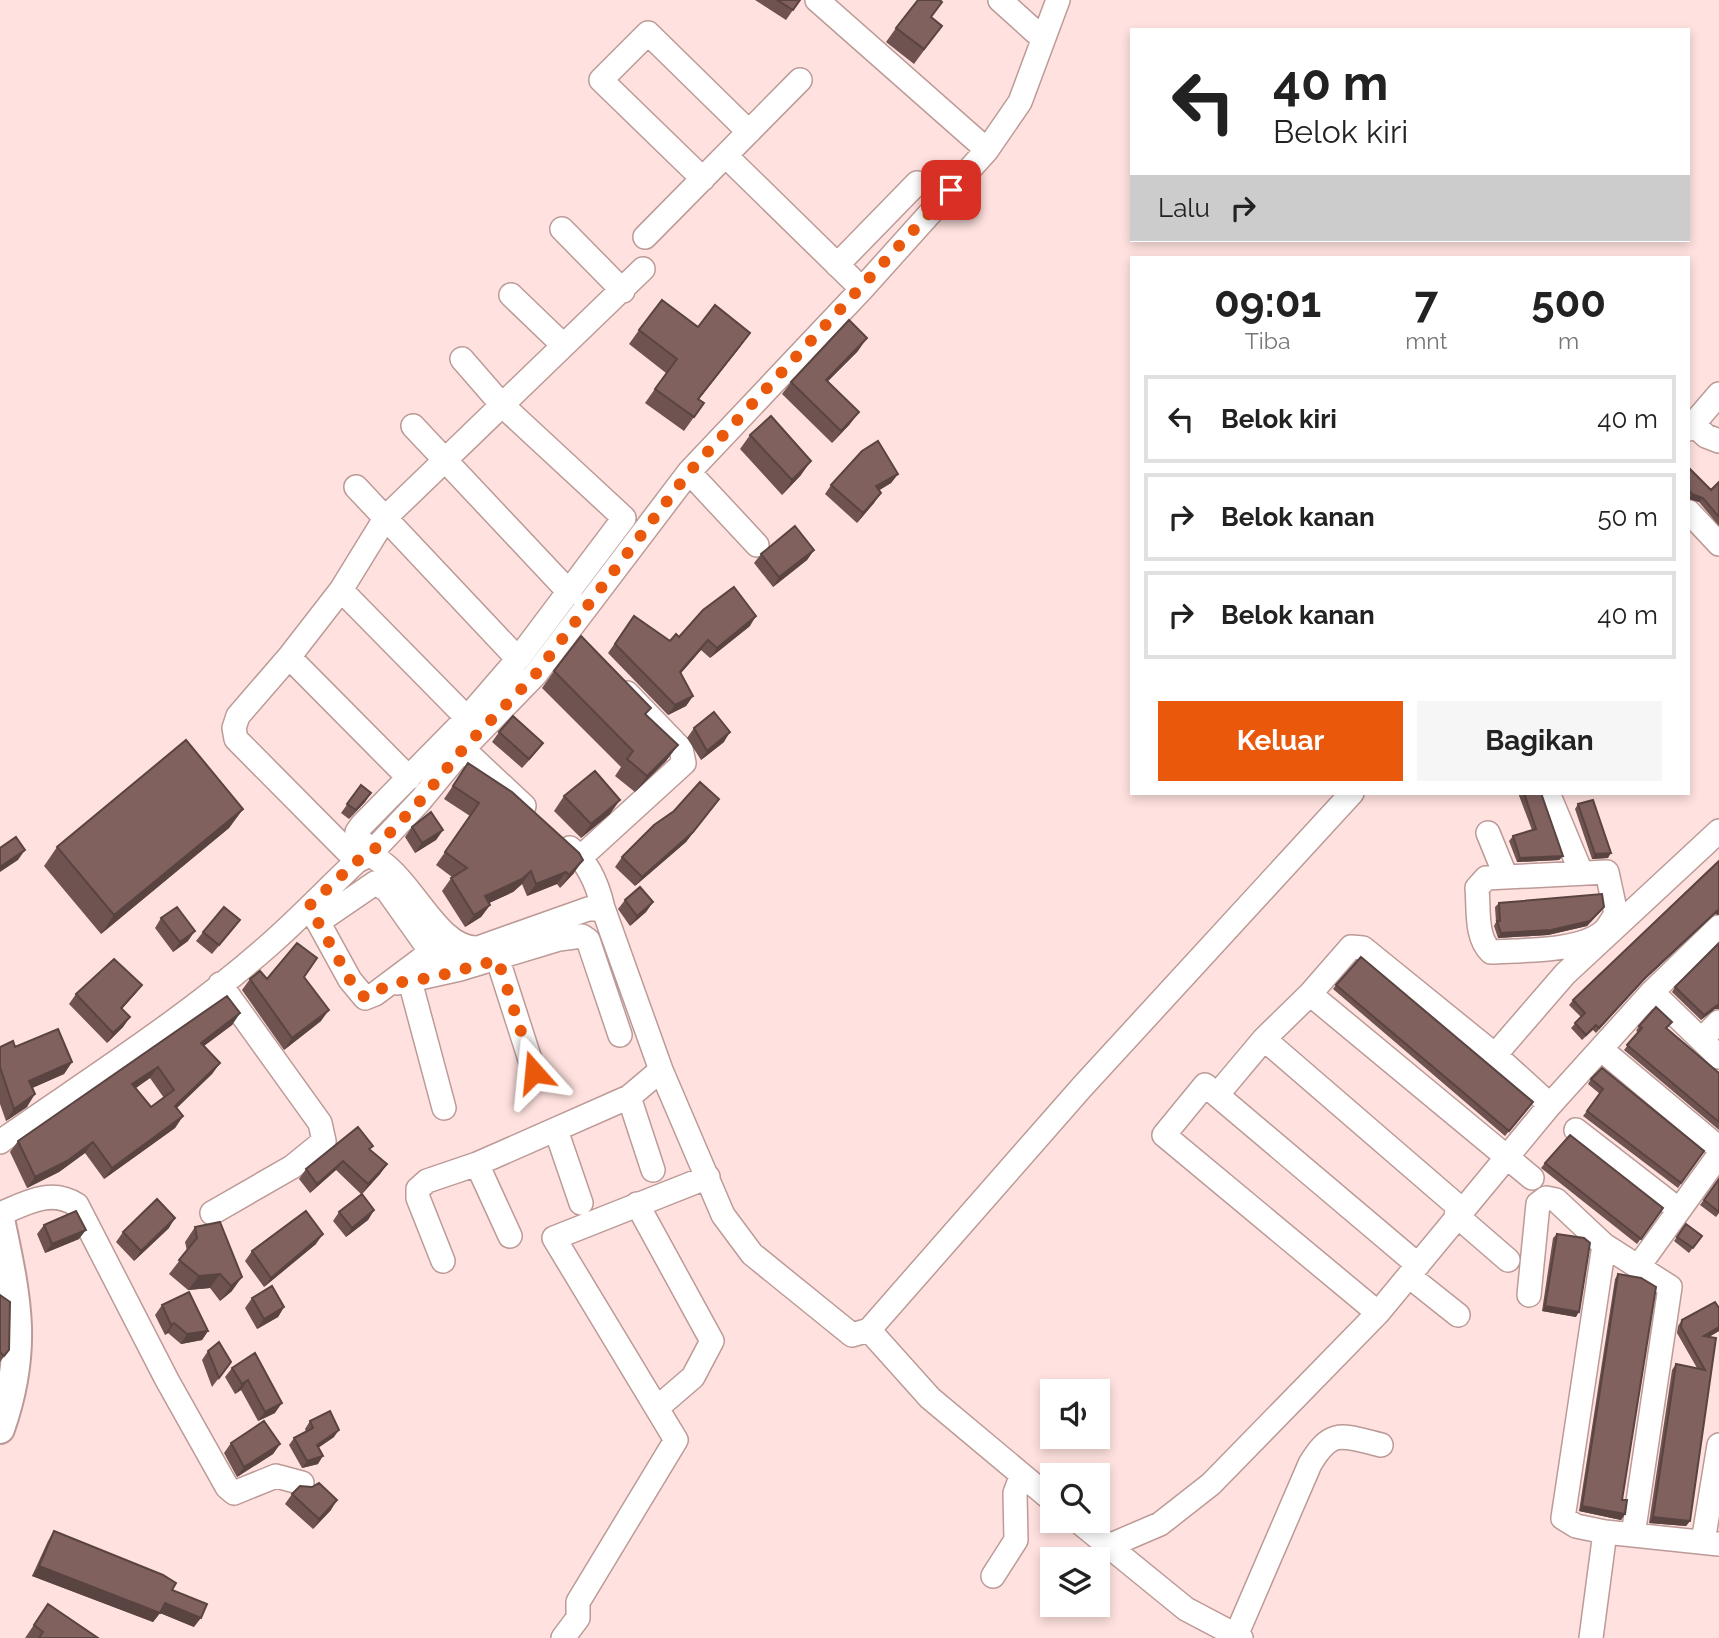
<!DOCTYPE html>
<html lang="id">
<head>
<meta charset="utf-8">
<style>
	body { margin:0; font-family:Raleway,sans-serif; background:#f6f6f6; color:#222; height:100vh; display:flex; flex-direction:column; font-size:26px; white-space:nowrap }
	* { box-sizing:border-box; margin:0 }
	p { font-size:23px; color:#767676 }
	.icon { flex:none; width:38px; height:38px; fill:none; stroke:currentColor; stroke-width:2; stroke-linecap:round; stroke-linejoin:round }
	.map { position:relative; flex:1; overflow:hidden }
	.panel { position:absolute; left:1130px; top:256px; width:560px; height:539px; display:flex; flex-direction:column; background:#fff; border-radius:0px; box-shadow:0 4px 10px #0003 }
	.panel>* { flex:none }
	.hud { position:absolute; left:1130px; top:28px; width:560px; height:214px; border-radius:0px; box-shadow:0 4px 10px #0003; background:#fff; color:#222; overflow:hidden }
	.controls { position:absolute; left:1040px; top:1379px; display:grid; gap:14px }
	.controls a { display:grid; place-items:center; width:70px; height:70px; border-radius:0px; background:#fff; box-shadow:0 4px 10px #0003; font-size:35px }
	.pin { position:absolute; display:grid; place-items:center; width:60px; height:60px; color:#fff; margin:-30px; border-radius:14px; box-shadow:0 4px 10px #0006 }
	.me { position:absolute; width:77px; margin:-38px; rotate:342deg; stroke-linejoin:round; filter:drop-shadow(0 0 5px #0008) }
	.turn { display:flex; align-items:center; gap:24px; height:147px; padding:0 28px; font-size:32px }
	.turn .icon { width:91px; height:91px; stroke-width:2.5 }
	.turn b { display:block; font-size:49px; line-height:60px }
	.then { display:flex; align-items:center; height:66px; padding:0 28px; background:#0003; gap:14px; font-size:26px }
	.eta { display:flex; justify-content:space-evenly; align-items:center; height:119px; text-align:center }
	.eta b { font-size:42px; font-weight:700; line-height:49px }
	.action { display:flex; gap:14px; margin-top:auto; padding:14px 28px }
	.action a { flex:1; height:80px; border-radius:0px; background:#ea580c; color:#fff; font-size:28px; font-weight:700; line-height:80px; text-align:center }
	.action a+a { background:#f6f6f6; color:#222 }
	ul { padding:0; list-style:none }
	li { display:flex; align-items:center; gap:21px; height:88px; margin:0 14px 10px; padding:0 14px; border:4px solid #e0e0e0; border-radius:0px }
	li div { flex:1 }
	li b { display:block; font-size:26px }
	li em { font-style:normal }
	.map>svg:first-child { display:block }
	.lines { fill:none; stroke-linecap:round; stroke-linejoin:round }
	.minor-casing { stroke:#bc9a97; stroke-width:26 }
	.major-casing { stroke:#bc9a97; stroke-width:32 }
	.minor { stroke:#fff; stroke-width:23 }
	.major { stroke:#fff; stroke-width:28 }
	.wall { fill:#6e5351; fill-rule:evenodd }
	.shaded-wall { fill:#5a4442 }
	.building { fill:#80615e; stroke:#5a4442; stroke-width:2; fill-rule:evenodd }
	.route { stroke:#ea580c; stroke-width:12; stroke-dasharray:0 21.6 }
</style>
</head>
<body>
<div class="map">
<svg width="1719" height="1638" viewBox="0 0 1719 1638">
	<rect width="100%" height="100%" fill="#ffe2df"/>
	<g class="lines">
		<!-- minor casing -->
		<g class="minor-casing">
			<path id="minor" d="M817,0L987,150
				M1000,0L1042,38
				M726,156L862,289
				M703,179L601,80L648,33L749,132
				M562,229L623,291
				M645,237L800,80
				M837,265L917,183
				M511,295L563,345
				M462,359L502,405L624,518L518,659L467,718L362,825L357,832L369,855L420,801L463,749L535,675L689,472L862,289L987,150L1020,102L1058,0
				M1693,424L1706,436L1719,441
				M413,426L570,593
				M1689,429L1719,394
				M689,472L757,545
				M356,487L518,659
				M1689,512L1719,544
				M341,590L467,718
				M289,657L409,778
				M463,749L524,806
				M1548,793L1581,872
				M1488,833L1506,877
				M570,848C588,862 598,886 603,908
				M581,857L684,763L681,749L627,693
				M357,861L236,739L234,728L238,716L289,657L341,590L386,517L643,269
				M311,909L350,980L365,998L375,994L431,952
				M1616,914C1612,920 1608,928 1603,932C1580,952 1520,950 1491,952C1475,937 1479,908 1477,888L1486,878L1607,872L1616,914L1621,920
				M318,922L375,883L387,890L431,952L460,969L559,939L582,936L588,940L592,952L620,1035
				M498,960L534,1072
				M410,981L444,1108
				M397,983L460,969
				M1652,992L1719,1057
				M1310,994L1264,1039L1217,1095L1205,1085L1164,1135L1378,1313
				M1264,1039L1461,1209
				M1702,1039L1719,1022
				M1602,1050L1719,1148
				M1495,1055L1565,974L1719,831
				M1217,1095L1418,1265
				M629,1097L653,1170
				M556,1130L581,1203
				M1576,1130L1679,1210
				M0,1142C90,1079 185,1019 268,946C299,919 327,889 357,861L369,855C411,872 435,950 478,948L588,909L603,908L661,1070L723,1215L752,1254L852,1335L869,1330L930,1398L1052,1500
				M477,1164L510,1236
				M1532,1178L1310,994L1351,947L1363,948L1495,1055L1550,1105
				M637,1204L712,1341L693,1377L657,1408
				M212,1213L292,1167L324,1141L320,1123L220,984
				M0,1214C26,1203 51,1188 77,1205L167,1380L227,1487L234,1493L276,1476L302,1483
				M1456,1215L1508,1260
				M443,1261L418,1198V1189L427,1181L477,1164L629,1097L661,1070
				M1638,1267L1719,1155
				M1409,1276L1458,1315
				M1529,1295L1538,1204L1546,1198L1556,1200L1604,1245
				M869,1330L1082,1087L1352,793
				M1078,1521L1186,1609L1241,1638
				M1605,1532L1576,1526L1563,1518L1604,1245L1670,1287L1633,1535
				M1703,1542L1719,1445
				M1111,1545L1160,1524L1211,1484L1378,1313L1550,1105L1652,992L1719,927
				M993,1576L1016,1540L1015,1493L1021,1477
				M563,1638L578,1618V1602L676,1440L554,1238L708,1177
				M1235,1638L1310,1464C1332,1427 1343,1436 1381,1445
				M1591,1638L1605,1532L1719,1544"/>
		</g>
		<!-- major casing -->
		<g class="major-casing">
			<path id="major" d="M0,1219C17,1300 28,1349 0,1429"/>
		</g>
		<!-- minor -->
		<use href="#minor" class="minor"/>
		<!-- major -->
		<use href="#major" class="major"/>
	</g>
	<!-- wall -->
	<path class="wall" d="M755,0H800L786,20Z
		M931,18L942,26L914,64L886,42L896,28Z
		M698,327L740,347L699,399L704,403L684,431L645,403L666,373L629,344L639,330Z
		M858,351L828,381L850,424L832,443L782,394L791,382Z
		M750,435L801,475L782,495L740,449Z
		M1689,471L1711,490L1719,482V526L1699,502L1689,499Z
		M898,474L891,483L879,490L874,503L857,523L825,494L831,485Z
		M814,550L807,560L773,587L754,563L761,554Z
		M634,616L670,641L679,637L750,626L710,658L701,650L681,673L693,696L686,706L668,715L608,653Z
		M554,671L646,715L678,745L666,761L635,792L615,776L621,767L542,688Z
		M694,728L724,742L701,760L687,738Z
		M499,732L536,752L522,768L492,742Z
		M468,763L574,873L560,888L557,884L527,896L522,884L513,892L489,903L490,905L481,917L465,927L442,891L452,877L436,865L470,816L444,799Z
		M361,785L371,793L365,802L349,819L341,813Z
		M1518,793H1541L1563,856L1559,860L1517,862L1509,841L1513,836L1532,830Z
		M564,796L610,814L581,838L554,811Z
		M1578,804L1608,858L1592,859L1575,809Z
		M712,808L686,842L635,886L615,867L622,857Z
		M243,809L229,828L101,934L44,866L57,847Z
		M412,827L443,830L436,840L415,853L405,837Z
		M1719,861V915L1715,914L1642,982L1596,1033L1593,1030L1582,1040L1571,1028L1581,1017L1569,1005L1573,1000Z
		M625,900L653,902L646,912L630,926L618,909Z
		M1499,903L1601,911L1587,926L1548,935L1498,938L1494,926L1496,922L1495,907Z
		M161,918L188,941L173,952L155,928Z
		M233,929L212,954L196,941L203,932Z
		M1719,943V1009H1715L1701,1020L1672,992L1675,987Z
		M304,977L321,1021L284,1050L242,990L250,979Z
		M142,985L135,994L122,1009L130,1017L123,1027L107,1043L69,1004L76,994Z
		M1336,985L1529,1107L1505,1136L1333,989Z
		M240,1013L232,1025L204,1046L220,1063L212,1074L177,1108L183,1116L175,1128L104,1179L85,1153L59,1172L27,1188L10,1152L18,1141ZM150,1078L164,1098L151,1107L135,1088Z
		M1639,1026L1667,1028L1719,1073V1130L1624,1050L1638,1032L1636,1031Z
		M0,1047H15L72,1062L64,1074L32,1088L27,1107L6,1121L0,1104Z
		M1591,1079L1704,1151L1678,1188L1583,1116L1600,1094L1588,1084Z
		M370,1150L387,1164L380,1174L362,1194L374,1210L368,1220L346,1237L333,1221L339,1212L361,1194L336,1170L310,1193L299,1179L306,1169Z
		M1545,1163L1663,1208L1637,1244L1541,1168Z
		M1719,1179V1213L1716,1217L1700,1205Z
		M220,1222L232,1291L220,1301L210,1288L188,1290L169,1274L187,1251L185,1242L195,1227Z
		M1686,1224L1702,1236L1689,1253L1674,1241Z
		M44,1225L79,1239L45,1253L37,1234Z
		M169,1228L134,1261L116,1242L123,1232Z
		M1557,1234L1576,1317L1542,1311L1553,1238Z
		M316,1244L264,1287L245,1261L252,1251Z
		M1618,1274L1622,1500L1625,1514L1621,1520L1579,1511L1615,1279Z
		M0,1295L9,1350L0,1362Z
		M252,1298L284,1307L278,1317L257,1329L245,1308Z
		M162,1305L208,1331L202,1340L181,1344L168,1333L165,1335L155,1315Z
		M1719,1308V1331L1709,1337L1690,1521L1686,1526L1649,1523L1672,1370L1676,1364L1697,1368L1677,1333L1678,1326L1682,1320Z
		M208,1351L231,1362L212,1387L202,1360Z
		M255,1353L275,1413L258,1421L241,1390L235,1394L225,1377L232,1368Z
		M310,1421L334,1437L318,1448V1464L302,1468L289,1445L294,1438L306,1432L305,1429Z
		M231,1443L280,1444L273,1454L237,1477L224,1453Z
		M312,1487L331,1510L313,1529L285,1504L292,1494Z
		M54,1531L172,1590L194,1627L160,1613L153,1622L32,1576L48,1541Z
		M48,1604L98,1638H25Z"/>
	<!-- shaded-wall -->
	<path class="shaded-wall" d="M750,333L740,347L688,413L698,399Z
		M867,338L858,351L817,392L826,380Z
		M859,412L850,424L832,443L841,431Z
		M811,461L801,475L782,495L792,480Z
		M898,474L891,483L870,496L876,486Z
		M881,493L874,503L857,523L863,513Z
		M1692,494L1703,498L1699,502L1689,499Z
		M814,550L807,560L773,587L779,577Z
		M756,616L750,626L710,658L717,648Z
		M708,640L701,650L674,681L680,672Z
		M693,696L686,706L668,715L675,705Z
		M730,732L724,742L701,760L707,751Z
		M543,743L536,752L522,768L529,759Z
		M678,745L666,761L635,792L647,776Z
		M371,793L365,802L349,819L356,810Z
		M719,799L686,842L635,886L642,877Z
		M620,800L610,814L581,838L591,824Z
		M243,809L229,828L101,934L114,915Z
		M443,830L436,840L415,853L422,843Z
		M25,850L18,860L0,872V867Z
		M1611,853L1608,858L1592,859L1595,854Z
		M1563,856L1559,860L1517,862L1520,858Z
		M583,860L574,873L560,888L569,875Z
		M531,871L522,884L513,892L476,909L485,896Z
		M566,872L557,884L527,896L536,884Z
		M653,902L646,912L630,926L637,916Z
		M490,905L481,917L465,927L474,915Z
		M1604,907L1587,926L1548,935L1498,938L1501,933Z
		M1718,909L1719,915L1715,914L1642,982L1596,1033L1646,977Z
		M195,931L188,941L173,952L180,942Z
		M142,985L135,994L114,1017L121,1008Z
		M1718,1004L1719,1009H1715L1701,1020L1704,1015Z
		M329,1010L321,1021L284,1050L292,1038Z
		M240,1013L232,1025L193,1054L201,1043Z
		M130,1017L123,1027L107,1043L113,1033Z
		M72,1062L64,1074L21,1093L29,1081Z
		M220,1063L212,1074L167,1117L175,1106Z
		M158,1067L150,1078L125,1096L132,1084Z
		M35,1094L27,1107L6,1121L14,1109Z
		M183,1116L175,1128L104,1179L112,1168Z
		M93,1142L85,1153L59,1172L27,1188L35,1177Z
		M343,1161L336,1170L310,1193L317,1184Z
		M387,1164L380,1174L362,1194L368,1184Z
		M374,1210L368,1220L346,1237L352,1228Z
		M175,1218L169,1228L134,1261L141,1251Z
		M86,1230L79,1239L45,1253L52,1244Z
		M323,1234L316,1244L264,1287L271,1278Z
		M220,1274L210,1288L188,1290L199,1276Z
		M242,1277L232,1291L220,1301L231,1286Z
		M1545,1306L1579,1312L1576,1317L1542,1311Z
		M284,1307L278,1317L257,1329L264,1319Z
		M174,1323L168,1333L165,1335L171,1325Z
		M1719,1327V1331L1700,1342L1704,1336Z
		M208,1331L202,1340L181,1344L187,1334Z
		M248,1380L241,1390L235,1394L242,1384Z
		M282,1403L275,1413L258,1421L265,1412Z
		M339,1430L334,1437L312,1452L317,1445Z
		M280,1444L273,1454L237,1477L244,1467Z
		M323,1456L318,1464L302,1468L307,1461Z
		M337,1500L331,1510L313,1529L319,1519Z
		M1582,1506L1625,1514L1621,1520L1579,1511Z
		M1653,1517L1690,1521L1686,1526L1649,1523Z
		M39,1566L165,1603L201,1618L194,1627L160,1613L153,1622L32,1576Z"/>
	<!-- building -->
	<path class="building" d="M777,0H800L793,10Z
		M918,0H940L942,2L931,17L942,26L924,49L896,28Z
		M662,300L698,327L715,305L750,333L698,399L704,403L694,417L655,389L677,359L639,330Z
		M849,320L867,338L826,380L859,412L841,431L791,382Z
		M771,416L811,461L792,480L750,435Z
		M878,441L898,474L876,486L881,493L863,513L831,485L862,451Z
		M1690,469L1711,490L1719,482V517L1703,498L1692,494L1689,490V471Z
		M795,526L814,550L779,577L761,554Z
		M734,587L756,616L717,648L708,640L680,672L693,696L675,705L615,644L634,616L670,641L676,634L679,637L703,610Z
		M581,636L651,708L645,714L678,745L647,776L627,759L633,751L554,671Z
		M714,712L730,732L707,751L694,728Z
		M513,716L543,743L529,759L499,732Z
		M186,740L243,809L114,915L57,847Z
		M468,763L512,792L579,853L583,860L569,875L566,872L536,884L531,871L522,879L485,896L490,905L474,915L451,878L467,868L445,852L479,803L453,786Z
		M595,771L620,800L591,824L564,796Z
		M700,782L719,799L693,832L642,877L622,857L654,825L674,811Z
		M361,785L371,793L356,810L347,804Z
		M1524,793H1541L1563,856L1520,858L1513,836L1536,829Z
		M1593,800L1611,853L1595,854L1578,804Z
		M431,812L443,830L422,843L412,827Z
		M16,837L25,850L0,867V848Z
		M1719,861V909L1646,977L1599,1028L1596,1025L1586,1035L1575,1023L1585,1013L1573,1000Z
		M640,887L653,902L637,916L625,900Z
		M1602,894L1604,907L1590,921L1551,930L1501,933L1497,921H1500L1499,903Z
		M177,907L195,931L180,942L161,918Z
		M224,907L240,920L219,945L203,932Z
		M297,943L317,958L304,977L329,1010L292,1038L250,979L260,971L267,979Z
		M1719,943V1004L1704,1015L1675,987Z
		M1361,957L1533,1102L1509,1131L1336,985Z
		M114,959L142,985L121,1008L130,1017L113,1033L76,994Z
		M227,996L240,1013L201,1043L220,1063L175,1106L183,1116L112,1168L93,1142L67,1161L35,1177L18,1141ZM158,1067L174,1090L151,1107L132,1084Z
		M1656,1007L1672,1022L1666,1028L1719,1073V1122L1627,1045L1642,1028L1639,1026Z
		M58,1029L72,1062L29,1081L35,1094L14,1109L0,1067V1047L13,1041L15,1047Z
		M1602,1068L1704,1151L1681,1183L1587,1111L1603,1089L1591,1079Z
		M358,1127L373,1146L369,1149L387,1164L368,1184L343,1161L317,1184L306,1169Z
		M1570,1135L1663,1208L1641,1239L1545,1163Z
		M1719,1179V1212L1704,1200Z
		M362,1194L374,1210L352,1228L339,1212Z
		M157,1199L175,1218L141,1251L123,1232Z
		M76,1211L86,1230L52,1244L44,1225Z
		M306,1211L323,1234L271,1278L252,1251Z
		M220,1222L242,1277L231,1286L220,1274L199,1276L179,1260L197,1238L195,1227Z
		M1686,1224L1702,1236L1693,1248L1677,1237Z
		M1557,1234L1584,1238L1590,1243L1579,1312L1545,1306Z
		M1618,1274L1641,1278L1656,1287L1622,1500H1627L1625,1514L1582,1506Z
		M272,1286L284,1307L264,1319L252,1298Z
		M189,1292L208,1331L187,1334L174,1323L171,1325L162,1305Z
		M0,1295L10,1302L9,1350L4,1356L0,1352Z
		M1715,1302L1719,1308V1327L1704,1336L1716,1338L1690,1521L1653,1517L1676,1364L1705,1370L1681,1327L1682,1320Z
		M219,1342L231,1362L219,1378L208,1351Z
		M255,1353L282,1403L265,1412L248,1380L242,1384L232,1368Z
		M330,1411L339,1430L317,1445L323,1456L307,1461L294,1438L313,1428L310,1421Z
		M264,1421L280,1444L244,1467L231,1443Z
		M319,1483L337,1500L319,1519L292,1494L300,1486L312,1487Z
		M54,1531L163,1575L176,1583L172,1590L207,1604L201,1618L165,1603L160,1613L39,1566Z
		M48,1604L98,1638H39L43,1632L34,1625Z"/>
	<g class="lines">
		<!-- route -->
		<path class="route" d="M534,1072L498,960L434,977L390,984L365,998L350,980L309,906L357,861L369,855L420,801L463,749L535,675L689,472L951,190"/>
	</g>
</svg>
<div class="controls">
<a><svg class="icon" aria-label="sound" viewBox="0 0 24 24"><path d="M4 9h4l5-4v14l-5-4H4zM17 9q2 3 0 6"/></svg></a>
<a><svg class="icon" aria-label="search" viewBox="0 0 24 24"><circle cx="10" cy="10" r="6"/><path d="M15 15l6 6"/></svg></a>
<a><svg class="icon" aria-label="layers" viewBox="0 0 24 24"><path d="M12 4l9 5-9 5-9-5zM3 14l9 5 9-5"/></svg></a>
</div>
<div class="pin" style="left:951px;top:190px;background:#d93025"><svg class="icon" aria-label="arrive" viewBox="0 0 24 24"><path d="M6 21V4h12l-3 4 3 4H6"/></svg></div>
<svg class="me" style="left:534px;top:1072px" viewBox="-20 -20 40 40"><path d="M0-17L14 15 0 8-14 15z" fill="#ea580c" stroke="#fff" stroke-width="4"/></svg>
<div class="hud">
<div class="turn"><svg class="icon" aria-label="left" viewBox="0 0 24 24"><path d="M17 20v-9H6M10 6l-5 5 5 5"/></svg><div><b>40 m</b>Belok kiri</div></div>
<div class="then">Lalu<svg class="icon" aria-label="right" viewBox="0 0 24 24"><path d="M7 20v-9h11M14 6l5 5-5 5"/></svg></div>
</div>
<section class="panel">
<div class="eta">
<div><b>09:01</b><p>Tiba</p></div>
<div><b>7</b><p>mnt</p></div>
<div><b>500</b><p>m</p></div>
</div>
<ul>
<li><svg class="icon" aria-label="left" viewBox="0 0 24 24"><path d="M17 20v-9H6M10 6l-5 5 5 5"/></svg><div><b>Belok kiri</b></div><em>40 m</em></li>
<li><svg class="icon" aria-label="right" viewBox="0 0 24 24"><path d="M7 20v-9h11M14 6l5 5-5 5"/></svg><div><b>Belok kanan</b></div><em>50 m</em></li>
<li><svg class="icon" aria-label="right" viewBox="0 0 24 24"><path d="M7 20v-9h11M14 6l5 5-5 5"/></svg><div><b>Belok kanan</b></div><em>40 m</em></li>
</ul>
<div class="action"><a>Keluar</a><a>Bagikan</a></div>
</section>
</div>
</body>
</html>
